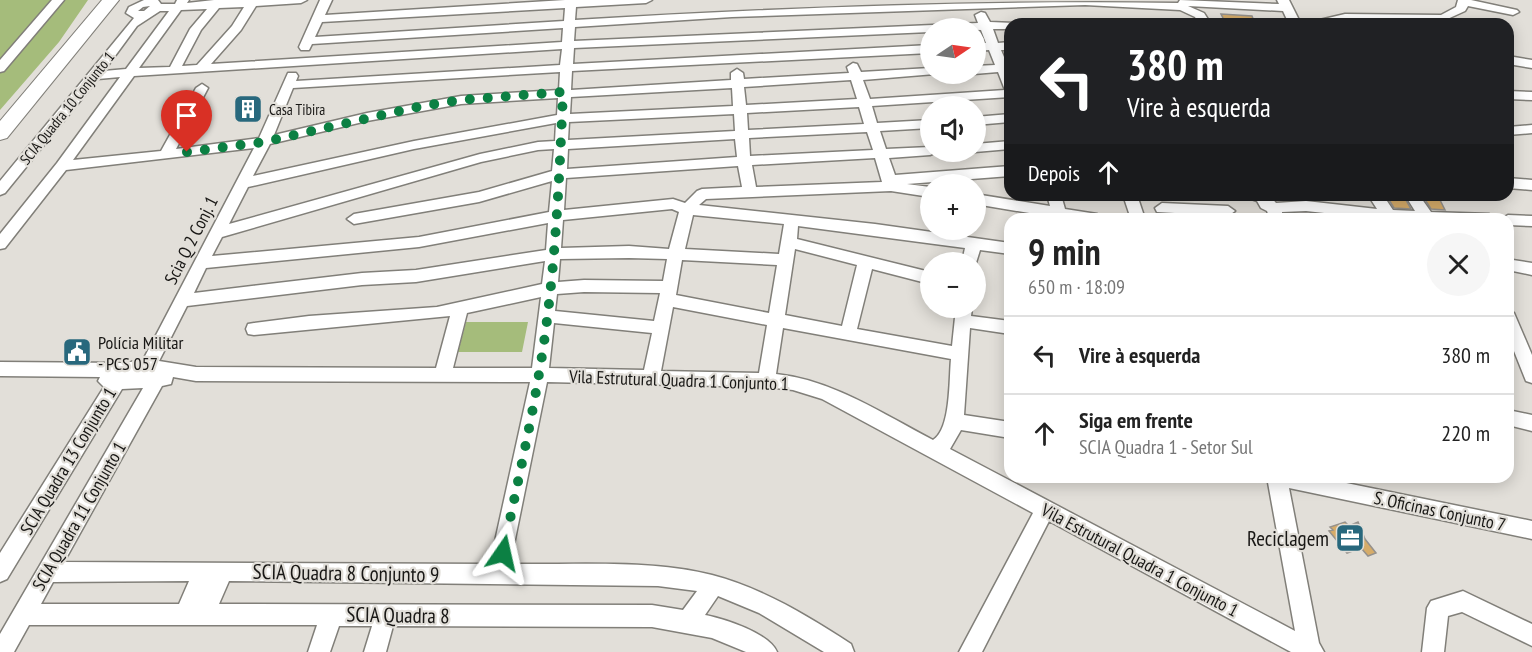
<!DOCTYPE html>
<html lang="pt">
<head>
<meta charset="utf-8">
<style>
	body { margin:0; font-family:"PT Sans Narrow",sans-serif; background:#f6f6f6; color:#222; height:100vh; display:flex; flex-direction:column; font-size:22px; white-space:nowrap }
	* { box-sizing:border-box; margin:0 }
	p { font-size:20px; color:#767676 }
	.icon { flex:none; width:33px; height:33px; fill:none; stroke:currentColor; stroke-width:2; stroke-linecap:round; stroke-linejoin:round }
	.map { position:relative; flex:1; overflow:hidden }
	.sheet { position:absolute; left:1004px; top:213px; width:510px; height:270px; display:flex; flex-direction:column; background:#fff; border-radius:18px; box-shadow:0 3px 15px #0003 }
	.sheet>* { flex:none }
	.hud { position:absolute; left:1004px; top:18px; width:510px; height:183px; border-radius:18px; box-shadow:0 3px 15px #0003; background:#202124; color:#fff; overflow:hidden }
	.needle { width:39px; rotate:77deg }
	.buttons { position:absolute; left:920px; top:18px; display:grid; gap:12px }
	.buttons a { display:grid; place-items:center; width:66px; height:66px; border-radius:50%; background:#fff; box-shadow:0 3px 15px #0003; font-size:30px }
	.pin { position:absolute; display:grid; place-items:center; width:51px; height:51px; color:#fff; margin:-62px -26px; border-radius:50% 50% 50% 0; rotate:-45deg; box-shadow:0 0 6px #0007 }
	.pin .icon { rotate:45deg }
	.me { position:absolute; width:66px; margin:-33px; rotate:11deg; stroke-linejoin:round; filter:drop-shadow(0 0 4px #0008) }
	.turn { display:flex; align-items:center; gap:21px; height:126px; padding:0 24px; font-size:27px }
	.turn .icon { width:78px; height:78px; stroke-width:2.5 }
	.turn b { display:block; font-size:42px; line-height:51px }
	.then { display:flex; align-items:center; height:57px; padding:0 24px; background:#0003; gap:12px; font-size:22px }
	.round { display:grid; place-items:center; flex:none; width:63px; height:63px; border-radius:32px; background:#f6f6f6 }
	.headline { display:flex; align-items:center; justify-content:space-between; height:102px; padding:0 24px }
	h1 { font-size:36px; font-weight:800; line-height:45px }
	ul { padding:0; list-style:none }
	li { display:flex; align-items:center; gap:18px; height:78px; padding:0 24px; border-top:2px solid #e0e0e0 }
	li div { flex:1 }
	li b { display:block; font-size:22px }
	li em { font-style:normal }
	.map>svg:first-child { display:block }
	.green { fill:#a5bc7b }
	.building { fill:#d6ac69; stroke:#95918c; stroke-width:1.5 }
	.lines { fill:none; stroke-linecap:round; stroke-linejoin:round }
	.minor-casing { stroke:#817f79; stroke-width:3 }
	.highway-casing { stroke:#817f79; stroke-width:2 }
	.minor { fill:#fff; fill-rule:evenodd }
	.highway { fill:#fff; fill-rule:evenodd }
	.route { stroke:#0b8043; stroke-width:10; stroke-dasharray:0 18 }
	.labels { text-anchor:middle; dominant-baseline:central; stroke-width:4.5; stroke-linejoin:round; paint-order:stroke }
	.far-street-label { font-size:15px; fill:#181715; stroke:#e2dfd9 }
	.far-poi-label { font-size:15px; fill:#181715; stroke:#e2dfd9; text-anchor:start }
	.street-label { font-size:18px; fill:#181715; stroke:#e2dfd9 }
	.poi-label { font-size:18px; fill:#181715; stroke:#e2dfd9; text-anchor:start }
	.near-poi-label { font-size:21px; fill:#181715; stroke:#e2dfd9; text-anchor:end }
	.near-street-label { font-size:21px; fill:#181715; stroke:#e2dfd9 }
</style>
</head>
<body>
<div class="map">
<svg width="1532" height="652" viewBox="0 0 1532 652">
	<rect width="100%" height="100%" fill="#e2dfd9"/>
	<!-- green -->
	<path class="green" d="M0,0H88L59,42L0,110Z
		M466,322H528L522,352H458Z"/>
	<!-- building -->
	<path class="building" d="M1221,14L1252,16L1255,24H1226Z
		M1386,195H1403L1411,209L1394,208Z
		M1424,198H1439L1445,210L1431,209Z
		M1345,522L1349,526L1358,522L1365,539L1376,553L1368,556L1361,548L1347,553L1329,531L1333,530L1330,527Z"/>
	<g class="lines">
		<!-- minor casing -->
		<g class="minor-casing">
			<path id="minor" d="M52,0H64L4,71L0,72V60Z
				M144,0H158L161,4H175L177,0H189L187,3L214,0H307L301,3L256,6L241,30L211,64L562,42L563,28L312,44L309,50H301L299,47L320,0H332L325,15L565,0H652L646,3L576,7L575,20C775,8 977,0 1178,3L1180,0L1279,4L1277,0H1289L1301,24H1289L1283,11L1188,6L1204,13L1211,24H1199L1195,17L1180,10L1085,5L732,17L575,27L574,41L978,23L975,15L981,12L985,13L990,22L1014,23L1010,24V29H993L998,43L1010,42V50H1001L1007,64H1010V97L872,106L877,123L930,120V128L880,131L886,149L930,147V152H937L930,155L889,158L895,175L1010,166V176L907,184L930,187V197L891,191L706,199L699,205L875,224L1010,243V254L980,250L975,266V262H962L965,248L798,226L797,239L930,272V284L872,269L857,329L952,346L956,308H972L971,316L1010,321V334L970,328L964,415L1010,422V438L961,430L950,449L1295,631L1267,477H1317L1532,521V539L1289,488L1319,643L1324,652H1291L1049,521L982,652H959L1033,513L822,399L793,390L766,387L547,382L510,564C573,565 651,559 712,575C762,588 808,616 851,644L854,652H824L759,613L718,596L705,615C725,619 769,633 777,652H746L712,638L652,627L393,626L386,652H364L372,626H339L330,652H308L317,625H29L14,652H0V634L143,388L122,389L7,579L0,582V553L104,387L98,381L100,377L0,376V362L124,363L143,360L254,148L66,170L5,248L0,249V234L57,163L120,77L98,79L5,193L0,195V181L134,18L126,13L129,7ZM150,6L144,11H138L143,7ZM244,7L232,26L197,65L182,66L201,30L219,8ZM565,8L564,21L315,37L322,22ZM207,9L190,29L170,67L139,68L181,10ZM160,11H169L126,69L104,71L137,26ZM930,28L981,30L986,43H975V51L989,50L995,65L975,66L974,74L998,72L1005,90L870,99L863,80L935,74H930V68L861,72L857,64L853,63L847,67L849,73L744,79L743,73L737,69L731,73V80L571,90L572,71L930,53V45L573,64L574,48L930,32ZM562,49L560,65L296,81L298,76L296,73H288L259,138L176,149L208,88L202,84L196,88L161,151L73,160L134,76ZM560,72L559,90L461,96L367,113L274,135L293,88ZM851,80L857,99L746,105L744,87ZM732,88L733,106L570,114L571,97ZM558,98L557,115L414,141L253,176L270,144L367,121L461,104ZM859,107L864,124L748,130L747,113ZM734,114L735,131L568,140L569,122ZM556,123L555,141L538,142L480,154L229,224L248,187L414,149ZM867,132L873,150L750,156L749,138ZM735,139L737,157L567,169L568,149ZM554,149L552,171L479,192L354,214L347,219L354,224L479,202L552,181L549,212L419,237L212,256L222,237L481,162L538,150ZM875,158L882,182L756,187L752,165ZM738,166L742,187L702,189L697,191L685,203L673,199L564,210L566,178ZM672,209L679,212L669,249L629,246L561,248L563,220ZM693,215L784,224L779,254L685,249ZM548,223L546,250L416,270L362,273L194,293L206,268L419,247ZM795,249L857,265L842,326L785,315ZM629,258L667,259L663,281L584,280L558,282L560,259ZM682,260L777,265L769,313L676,295ZM545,261L542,284L437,307L309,316L254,323L248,324L246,329L248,334L254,335L450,316L436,368L196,367L159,361L187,306L362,285L416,282ZM584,292L660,293L654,321L555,311L557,294ZM541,297L532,368H453L467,313ZM673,307L767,325L759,373L661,371ZM554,323L652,333L644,370L549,368ZM783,328L951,359C949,380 951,429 933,440C883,414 833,380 776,374ZM173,377L196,381L530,382L490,564L64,562L162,386L171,384ZM189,581L179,604H41L53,582ZM229,581L658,586L697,591L683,610L652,605L219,604Z
				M1458,0H1471L1517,10L1519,12L1513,15L1468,6L1465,11L1443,21L1345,20L1330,24H1309L1311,22L1345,14L1441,15L1456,7Z
				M1508,56L1532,60V68L1508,64Z
				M1508,91L1532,92V100L1508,99Z
				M1010,114V122L975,125V117Z
				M1532,125V133L1508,135V127Z
				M1010,141V149L975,152H972H975V144Z
				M1508,178L1532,180V190L1508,188Z
				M975,194L1050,206L1047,195H1061L1065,209L1097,214L1104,219H1054L1053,217L975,204Z
				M1123,195H1137L1145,219H1131Z
				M1247,195H1269L1276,203L1306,201L1377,209L1368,195H1383L1393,210L1415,211L1405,195H1419L1431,212L1489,214L1496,219H1379L1306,211L1282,212V219H1270L1267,211L1261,208L1257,201L1249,198Z
				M1162,203L1228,206L1235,211L1228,216L1157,212L1155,208Z
				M1508,215L1532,216V226L1508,225V219H1501Z
				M1513,260L1532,263V275L1508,270V262Z
				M1508,311L1514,313L1532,355V383L1526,381L1508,336Z
				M1508,410L1532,415V431L1508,425Z
				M1463,591L1532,624V646L1462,612L1448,616L1444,652H1422L1427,608L1431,601Z"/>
		</g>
		<!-- highway casing -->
		<g class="highway-casing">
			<path id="highway" d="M102,0H119L7,138L0,140V121Z"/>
		</g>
		<!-- minor -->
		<use href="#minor" class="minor"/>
		<!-- highway -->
		<use href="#highway" class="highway"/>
	</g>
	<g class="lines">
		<!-- route -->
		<path class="route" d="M187,152L264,142L422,106L461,100L563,92C559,186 555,281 539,374C529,434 515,494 503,553"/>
	</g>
	<!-- icons -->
	<defs>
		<g id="building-square" transform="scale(1.5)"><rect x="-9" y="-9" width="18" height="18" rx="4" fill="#28687d" stroke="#e2dfd9"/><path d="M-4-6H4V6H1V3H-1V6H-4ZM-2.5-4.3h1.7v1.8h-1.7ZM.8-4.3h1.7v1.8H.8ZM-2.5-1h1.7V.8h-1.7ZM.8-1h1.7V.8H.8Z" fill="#fff"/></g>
		<g id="civic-square" transform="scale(1.5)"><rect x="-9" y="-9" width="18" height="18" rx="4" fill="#28687d" stroke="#e2dfd9"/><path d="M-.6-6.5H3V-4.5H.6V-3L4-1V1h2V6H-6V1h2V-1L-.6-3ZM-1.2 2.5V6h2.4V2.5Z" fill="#fff"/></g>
		<g id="office-square" transform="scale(1.5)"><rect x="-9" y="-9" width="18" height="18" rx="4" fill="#28687d" stroke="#e2dfd9"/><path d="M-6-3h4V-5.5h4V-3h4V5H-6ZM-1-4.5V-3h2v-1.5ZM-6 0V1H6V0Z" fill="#fff"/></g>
	</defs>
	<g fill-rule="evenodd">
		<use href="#building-square" x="248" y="109"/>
		<use href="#civic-square" x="77" y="352"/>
		<use href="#office-square" x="1350" y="538"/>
	</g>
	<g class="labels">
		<!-- far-street labels -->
		<g class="far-street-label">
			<text transform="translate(67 108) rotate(-51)">SCIA Quadra 10 Conjunto 1</text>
		</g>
		<!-- far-poi labels -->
		<g class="far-poi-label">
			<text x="269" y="109">Casa Tibira</text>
		</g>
		<!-- street labels -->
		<g class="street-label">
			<text transform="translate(191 240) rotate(-63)">Scia Q 2 Conj. 1</text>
			<text transform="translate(679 380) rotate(2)">Vila Estrutural Quadra 1 Conjunto 1</text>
			<text transform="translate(68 461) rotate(-59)">SCIA Quadra 13 Conjunto 1</text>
			<text transform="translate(1440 511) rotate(12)">S. Oficinas Conjunto 7</text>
			<text transform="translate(79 516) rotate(-60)">SCIA Quadra 11 Conjunto 1</text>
			<text transform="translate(1140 560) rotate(28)">Vila Estrutural Quadra 1 Conjunto 1</text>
		</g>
		<!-- poi labels -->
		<g class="poi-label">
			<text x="98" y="342">Polícia Militar<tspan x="98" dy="21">- PCS 057</tspan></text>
		</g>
		<!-- near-poi labels -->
		<g class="near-poi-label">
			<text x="1329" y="538">Reciclagem</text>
		</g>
		<!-- near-street labels -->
		<g class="near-street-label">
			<text transform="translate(346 573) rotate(1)">SCIA Quadra 8 Conjunto 9</text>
			<text transform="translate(398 615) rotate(1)">SCIA Quadra 8</text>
		</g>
	</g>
</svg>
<div class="buttons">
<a><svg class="needle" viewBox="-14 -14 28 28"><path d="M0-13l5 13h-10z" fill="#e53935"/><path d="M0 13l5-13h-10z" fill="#767676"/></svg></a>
<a><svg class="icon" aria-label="sound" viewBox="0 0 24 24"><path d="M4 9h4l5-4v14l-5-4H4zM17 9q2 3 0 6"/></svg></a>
<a>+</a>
<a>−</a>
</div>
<div class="pin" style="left:187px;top:152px;background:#d93025"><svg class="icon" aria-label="arrive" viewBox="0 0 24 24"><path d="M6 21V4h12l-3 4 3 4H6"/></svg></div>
<svg class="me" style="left:503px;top:553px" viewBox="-20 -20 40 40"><path d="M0-17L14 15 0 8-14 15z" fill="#0b8043" stroke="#fff" stroke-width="4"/></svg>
<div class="hud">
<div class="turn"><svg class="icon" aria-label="left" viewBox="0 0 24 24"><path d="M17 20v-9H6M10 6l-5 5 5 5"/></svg><div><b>380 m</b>Vire à esquerda</div></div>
<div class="then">Depois<svg class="icon" aria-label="ahead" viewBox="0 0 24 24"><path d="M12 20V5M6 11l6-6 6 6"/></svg></div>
</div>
<section class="sheet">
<div class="headline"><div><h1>9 min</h1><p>650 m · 18:09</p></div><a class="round"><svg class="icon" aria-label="close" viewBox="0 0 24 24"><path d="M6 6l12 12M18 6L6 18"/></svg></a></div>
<ul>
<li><svg class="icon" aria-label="left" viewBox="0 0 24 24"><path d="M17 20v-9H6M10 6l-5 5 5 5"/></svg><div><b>Vire à esquerda</b></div><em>380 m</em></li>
<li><svg class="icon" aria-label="ahead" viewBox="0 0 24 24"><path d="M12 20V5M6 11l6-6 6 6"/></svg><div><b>Siga em frente</b><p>SCIA Quadra 1 - Setor Sul</p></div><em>220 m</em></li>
</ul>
</section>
</div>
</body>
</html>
